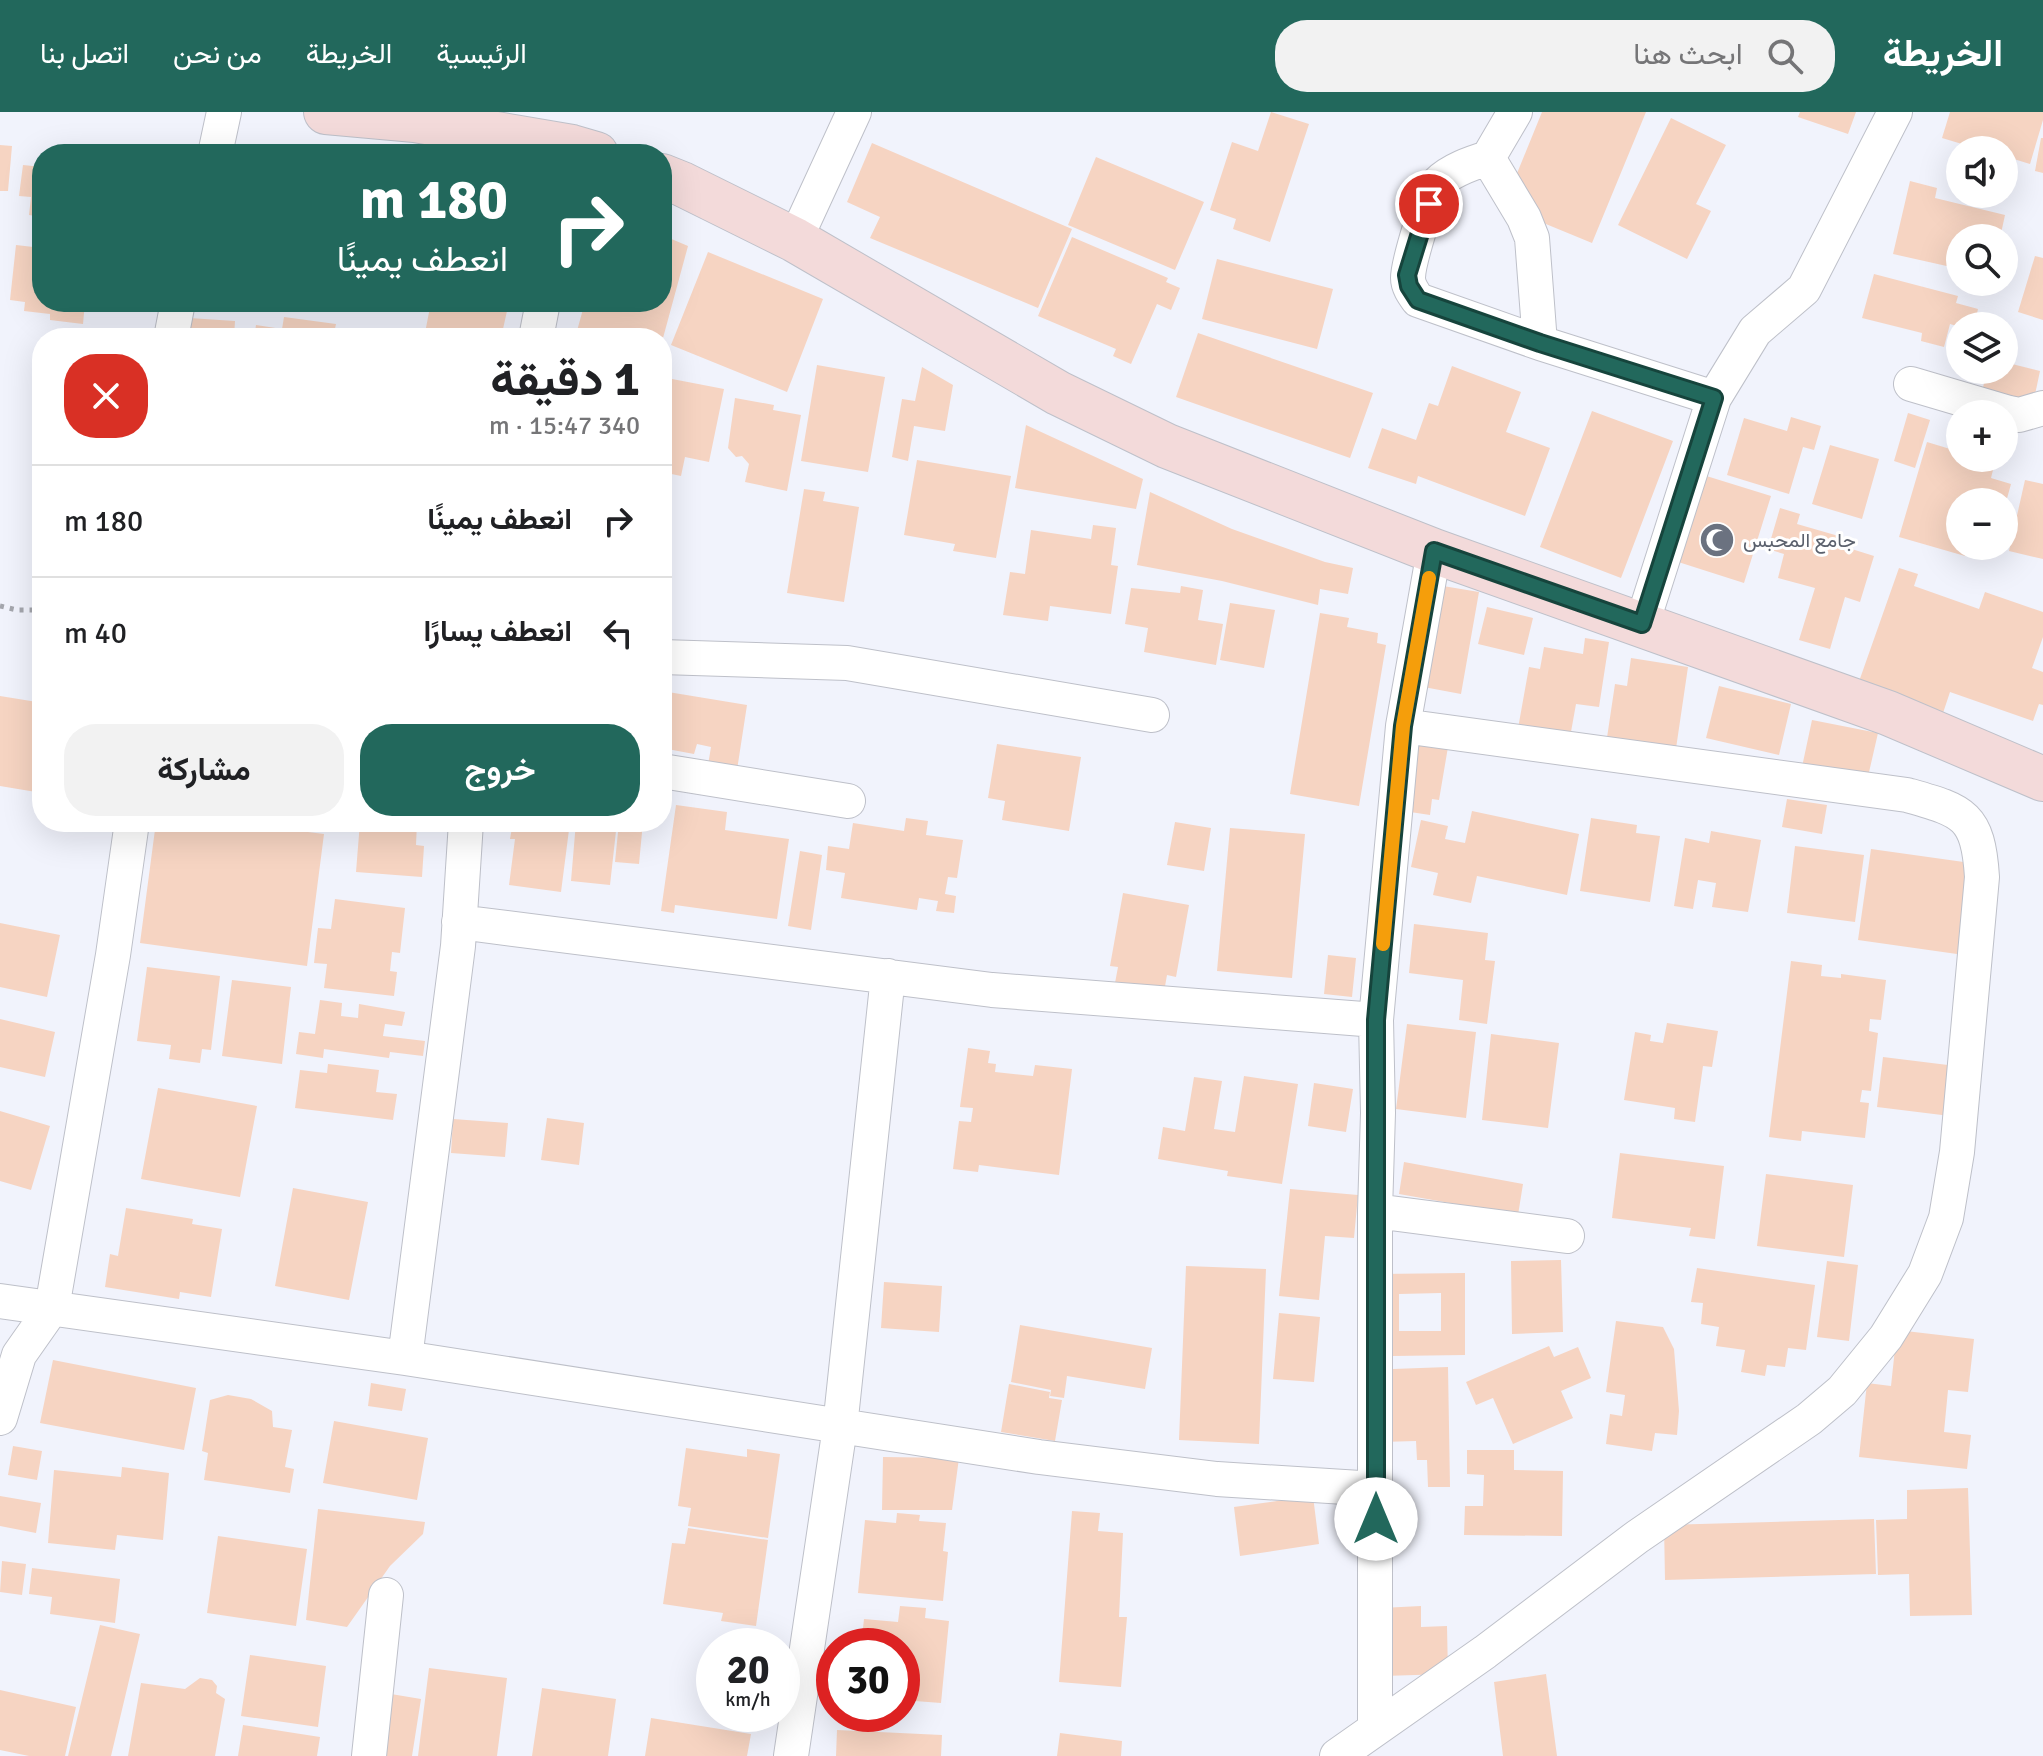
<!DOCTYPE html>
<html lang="ar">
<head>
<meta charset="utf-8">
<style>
	body { margin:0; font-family:Signika,Vazirmatn,sans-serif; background:#f2f2f2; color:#202124; direction:rtl; height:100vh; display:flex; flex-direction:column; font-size:30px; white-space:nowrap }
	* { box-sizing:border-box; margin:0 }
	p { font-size:26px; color:#757577 }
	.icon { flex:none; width:44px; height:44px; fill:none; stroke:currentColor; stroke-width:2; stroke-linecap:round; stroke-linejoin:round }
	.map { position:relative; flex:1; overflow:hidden; direction:ltr }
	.side { position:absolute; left:32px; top:216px; width:640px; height:504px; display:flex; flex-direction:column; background:#fff; border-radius:32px; box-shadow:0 8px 32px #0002; direction:rtl }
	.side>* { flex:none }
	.top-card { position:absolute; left:32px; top:32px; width:640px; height:168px; border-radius:32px; box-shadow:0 8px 32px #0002; direction:rtl; background:#22685c; color:#fff; overflow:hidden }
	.controls { position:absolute; left:1946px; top:24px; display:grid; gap:16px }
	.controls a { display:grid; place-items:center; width:72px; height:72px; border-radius:50%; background:#fff; box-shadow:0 8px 32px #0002; font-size:40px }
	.speed { position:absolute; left:696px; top:1516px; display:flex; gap:16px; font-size:40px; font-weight:700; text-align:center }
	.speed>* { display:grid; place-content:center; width:104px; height:104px; border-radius:50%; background:#fff; box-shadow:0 8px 32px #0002; line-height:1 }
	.speed small { font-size:20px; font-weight:400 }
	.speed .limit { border:12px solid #d22; background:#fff; color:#111 }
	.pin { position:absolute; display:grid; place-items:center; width:68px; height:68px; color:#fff; margin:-34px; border:4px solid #fff; border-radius:50%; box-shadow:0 2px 8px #0007 }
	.me { position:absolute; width:88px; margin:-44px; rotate:0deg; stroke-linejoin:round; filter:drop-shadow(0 0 6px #0008) }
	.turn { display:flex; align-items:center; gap:28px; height:168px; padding:0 32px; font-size:36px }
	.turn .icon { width:104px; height:104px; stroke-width:2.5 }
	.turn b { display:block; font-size:56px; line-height:68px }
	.round { display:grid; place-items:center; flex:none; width:84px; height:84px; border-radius:32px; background:#f2f2f2 }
	.head { display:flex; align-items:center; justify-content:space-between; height:136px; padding:0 32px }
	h1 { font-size:48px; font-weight:700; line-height:60px }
	.button { display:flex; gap:16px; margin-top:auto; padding:16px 32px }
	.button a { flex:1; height:92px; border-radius:32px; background:#22685c; color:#fff; font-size:32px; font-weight:700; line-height:92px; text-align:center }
	.button a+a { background:#f2f2f2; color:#202124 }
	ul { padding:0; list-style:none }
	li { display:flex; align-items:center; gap:24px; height:112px; padding:0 32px; border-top:2px solid #e0e0e0 }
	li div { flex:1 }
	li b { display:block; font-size:30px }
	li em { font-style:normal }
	header { display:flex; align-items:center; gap:48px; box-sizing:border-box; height:112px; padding:0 40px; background:#22685c; color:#fff }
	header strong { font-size:38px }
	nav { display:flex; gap:44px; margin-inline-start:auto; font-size:28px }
	.search { width:560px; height:72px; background:#f2f2f2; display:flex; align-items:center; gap:20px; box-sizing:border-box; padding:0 28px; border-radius:32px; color:#757577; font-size:30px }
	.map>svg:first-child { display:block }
	.building { fill:#f6d4c2; fill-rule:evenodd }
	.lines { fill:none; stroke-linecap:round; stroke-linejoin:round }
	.street-casing { stroke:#bec0c9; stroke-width:36 }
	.secondary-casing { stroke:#bec0c9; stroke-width:46 }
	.path { stroke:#a4a6ad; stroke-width:5; stroke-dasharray:4 6; stroke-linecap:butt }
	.street { stroke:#fff; stroke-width:34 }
	.secondary { stroke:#f3dada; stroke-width:44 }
	.route-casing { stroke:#16443c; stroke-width:20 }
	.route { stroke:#22685c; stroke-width:14 }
	.slow { stroke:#f59e0b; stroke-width:14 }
	.labels { text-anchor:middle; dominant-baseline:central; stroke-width:6; stroke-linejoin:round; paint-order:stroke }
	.worship-label { font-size:20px; fill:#5b616d; stroke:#fff; text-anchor:start }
</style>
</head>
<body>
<header>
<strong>الخريطة</strong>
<div class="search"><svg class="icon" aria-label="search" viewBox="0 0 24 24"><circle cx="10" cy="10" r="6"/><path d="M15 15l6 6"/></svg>ابحث هنا</div>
<nav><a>الرئيسية</a><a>الخريطة</a><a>من نحن</a><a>اتصل بنا</a></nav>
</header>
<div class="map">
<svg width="2043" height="1644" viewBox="0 0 2043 1644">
	<rect width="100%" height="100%" fill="#f1f3fc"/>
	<!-- building -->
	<path class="building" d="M1271,0L1309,12L1270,130L1233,117L1236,107L1210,98L1232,30L1258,39Z
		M1542,0H1646L1592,131L1541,110L1511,76Z
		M1800,0H1856L1848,22L1798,5Z
		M1950,0H2043V8L2030,52L2004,44V38H1982L1942,26Z
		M1671,6L1726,33L1696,92L1711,99L1687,147L1618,113Z
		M2041,26H2043V61L2035,59Z
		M872,31L1072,117L1038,196L870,126L880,105L847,90Z
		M0,33L12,34L8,79H0Z
		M1096,45L1204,90L1175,158L1068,113Z
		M23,53L42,55V105L29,103L31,85L19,84Z
		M1910,69L1937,76L1935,86L2005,103L2000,126H1960V157L1893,142Z
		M662,123L688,134L663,226H575L585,190H662Z
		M1072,125L1168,166L1166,170L1180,176L1171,198L1157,192L1131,252L1113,244L1116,237L1038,204Z
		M16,133L42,136V190H85L83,212L50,208V202L24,199L25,190L10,188Z
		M708,140L823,187L787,280L671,233Z
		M2035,144L2043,146V208L2018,200Z
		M1217,147L1333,177L1317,237L1202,207Z
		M1874,162L1958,184L1956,191L1978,197L1974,214L1960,215L1950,212L1944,235L1921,229L1922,221L1862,206Z
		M125,190H160L158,198Z
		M431,190H509L501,226H424Z
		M174,205L235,209L234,226H172Z
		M284,205L336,212L333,226H254L256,213L282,217Z
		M1198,221L1373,281L1350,346L1176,285Z
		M2004,250L2040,259L2033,292L1982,280L1987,258H2004Z
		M817,253L885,265L868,360L801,349Z
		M1452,254L1521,280L1506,320L1550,336L1525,404L1418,364L1416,372L1368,356L1382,316L1416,328L1429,291L1438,294Z
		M922,255L953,273L945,319L914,314L908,349L892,345L902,287L915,289Z
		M667,266L724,277L709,350L685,345L681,364L662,360V293Z
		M735,286L774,293L773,298L801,303L787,379L745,370L749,352L742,344L736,345L728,336Z
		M1592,299L1673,329L1621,466L1540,435Z
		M1908,301L1930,308L1915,356L1894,349Z
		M1791,305L1821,314L1814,338L1803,335L1789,382L1727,363L1744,306L1787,319Z
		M1026,313L1143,367L1136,397L1015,376Z
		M1927,330L1960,340V346H1982L1995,350L1991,366L2011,372L2006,390H1960V434H1967L1965,444L1899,425Z
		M1830,333L1879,347L1862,407L1812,392Z
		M917,348L1011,364L996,446L953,439L955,432L904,423Z
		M1700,362L1771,384L1744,471L1672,448Z
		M2025,368L2043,372V447L2009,439Z
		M804,377L825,380L823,389L859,395L844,490L787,481Z
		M1150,380L1232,417L1325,450L1353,456L1348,482L1320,477L1318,493L1222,469L1137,453Z
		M1780,396L1800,402L1797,412L1842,425L1839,433L1874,444L1860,490L1845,485L1830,537L1799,528L1815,476L1778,466L1784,442L1768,437Z
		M1093,413L1116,416L1111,453L1118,454L1111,502L1050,494L1048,509L1003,503L1010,460L1025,462L1031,418L1091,427Z
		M1899,456L1918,462L1914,474L1979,497L1985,480L2043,500V525L2032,556L2043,560V593L2039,592L2033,609L1950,580L1941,607L1856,578Z
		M1431,472L1479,480L1461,582L1413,573Z
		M1181,474L1203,478L1198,508L1223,512L1216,553L1144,540L1148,516L1125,512L1131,476L1180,481Z
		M1230,491L1275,498L1264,556L1220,548Z
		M1487,495L1533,506L1524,543L1478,532Z
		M1320,501L1349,506L1347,515L1378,521L1377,531L1386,533L1359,694L1290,682Z
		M1585,526L1609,530L1599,595L1576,592L1569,631L1517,622L1529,555L1540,557L1544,535L1583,542Z
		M1631,546L1688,555L1674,650L1605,639L1615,572L1627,574Z
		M1719,574L1791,592L1779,643L1706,626Z
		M662,579L747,593L737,658L708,653L711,635L697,632L694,642L662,636Z
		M0,584L37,590L38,584L42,585V681L0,674Z
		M1812,608L1878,621L1867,669L1802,655Z
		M1408,619L1448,635L1439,688L1432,687L1430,703L1397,698Z
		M997,632L1081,645L1069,719L1002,708L1005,689L988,686Z
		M1787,687L1827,693L1822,722L1782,715Z
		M676,693L727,700L725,718L789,727L777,807L675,793L674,801L661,799Z
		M1472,699L1579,722L1567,783L1477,764L1471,791L1433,783L1438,761L1411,755L1421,708L1448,714L1445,727L1465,731Z
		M906,706L928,709L926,723L963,728L957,766L948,765L945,782L956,784L954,801L936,799L938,789L919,786L917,798L841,786L845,761L826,758L828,734L849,737L853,711L904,719Z
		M1591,706L1637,713L1636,721L1660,724L1650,790L1580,779Z
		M156,710H229L324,722L307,854L140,831Z
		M360,710H417L416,733L424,734L422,765L356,760Z
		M513,710H570L561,780L509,773L515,727H510Z
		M576,710H617L610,773L571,769Z
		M619,710H643L639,752L615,750Z
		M1175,710L1211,716L1204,759L1167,753Z
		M1230,716L1305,722L1292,866L1217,859Z
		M1711,719L1761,728L1748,800L1712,795L1716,771L1698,768L1693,797L1674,794L1685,726L1709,731Z
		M1795,734L1864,743L1855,810L1787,801Z
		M1871,737L1978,752L1964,843L1858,828Z
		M800,739L822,743L811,818L788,814Z
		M1123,781L1189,793L1176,865L1167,863L1164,880L1115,871L1118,855L1110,854Z
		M335,787L405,796L400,841L392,840L390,859L397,860L394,884L324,876L327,852L314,851L318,816L331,817Z
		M0,811L60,823L47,885L0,875Z
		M1414,812L1488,821L1485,848L1495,849L1487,912L1459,908L1463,868L1409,861Z
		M1328,843L1356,846L1352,885L1324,882Z
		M1791,849L1822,853L1821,864L1841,866V862L1886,868L1881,908L1870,907L1869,919L1878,921L1871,979L1862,978L1860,990L1869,991L1865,1026L1802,1019L1801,1029L1769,1025Z
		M147,855L220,864L211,938L202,937L200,951L169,947L171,933L137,929Z
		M232,868L291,875L282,952L222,944Z
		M320,888L342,891L341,904L358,906L359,892L405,900L402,914L385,912L383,924L425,929L423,944L390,940L389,946L324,937L323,946L296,942L299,920L315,922Z
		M0,907L55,920L45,965L0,955Z
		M1667,911L1718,919L1712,955L1703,954L1695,1010L1674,1007L1675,996L1624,988L1635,920L1651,923L1650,929L1663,931Z
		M1407,912L1476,920L1466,1006L1396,997Z
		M1491,922L1559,931L1548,1016L1482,1008Z
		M968,936L990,939L988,951L996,952L995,960L1033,964L1035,953L1072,957L1059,1063L979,1053L978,1060L953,1057L959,1009L971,1010L973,996L960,995Z
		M1883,945L1956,954L1950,1004L1877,995Z
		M328,952L379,958L376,980L397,982L393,1008L295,996L300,958L327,961Z
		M1244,964L1298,972L1282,1072L1227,1064L1228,1059L1158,1047L1163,1015L1185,1019L1194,965L1222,969L1214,1017L1235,1020Z
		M1314,971L1353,977L1346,1020L1308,1014Z
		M158,976L257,994L240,1085L141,1067Z
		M0,999L50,1014L31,1078L0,1069Z
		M547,1006L584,1011L579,1053L541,1048Z
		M453,1007L508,1011L505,1045L451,1041Z
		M1620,1041L1724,1054L1715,1127L1689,1124L1691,1116L1612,1106Z
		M1404,1050L1523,1072L1518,1103L1399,1082Z
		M1766,1062L1853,1073L1844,1145L1757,1134Z
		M293,1076L368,1090L349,1188L275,1174Z
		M1290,1077L1358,1083L1354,1126L1325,1124L1319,1188L1279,1184Z
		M126,1096L193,1107L192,1112L222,1117L211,1185L180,1180L179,1187L105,1175L110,1142L118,1144Z
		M1561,1148L1563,1220L1512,1222L1511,1149Z
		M1827,1149L1858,1153L1849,1229L1817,1225Z
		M1186,1154L1266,1157L1259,1332L1179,1328Z
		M1697,1156L1815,1173L1806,1238L1788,1236L1785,1255L1767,1253L1765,1264L1741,1260L1745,1238L1716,1234L1719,1215L1701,1212L1703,1191L1691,1190Z
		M1465,1161V1243L1393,1244V1257L1448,1255L1450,1375H1428L1427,1348H1417L1416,1329L1381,1330L1378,1162ZM1441,1181V1219H1399V1182Z
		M884,1170L942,1174L939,1220L881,1216Z
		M1279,1201L1320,1205L1314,1270L1273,1267Z
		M1616,1209L1663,1215L1674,1237L1679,1299L1677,1323L1655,1321L1652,1339L1606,1332L1610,1302L1622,1304L1625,1283L1606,1280Z
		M1020,1213L1152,1236L1145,1277L1067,1264L1064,1286L1050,1284L1051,1278L1011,1270Z
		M1897,1218L1974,1227L1968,1280L1948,1278L1944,1320L1971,1323L1967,1357L1859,1345L1867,1271L1891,1274Z
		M1549,1234L1554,1245L1578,1235L1591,1266L1561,1279L1573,1306L1513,1332L1493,1286L1476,1293L1466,1270Z
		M53,1248L196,1276L184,1338L40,1311Z
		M371,1271L406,1277L402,1299L368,1294Z
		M1009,1272L1050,1280L1049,1286L1062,1288L1055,1329L1001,1320Z
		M228,1283L251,1287L272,1299L273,1315L292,1318L285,1355L294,1357L290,1381L204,1368L208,1341L202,1339L210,1288Z
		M334,1309L428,1326L417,1388L323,1371Z
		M13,1334L42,1339L37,1368L8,1363Z
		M686,1336L747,1345V1337L780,1342L768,1426L688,1414L691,1396L678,1394Z
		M1467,1338H1514V1358L1563,1359L1562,1424L1464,1423L1465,1394H1483L1484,1363L1467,1362Z
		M883,1345L959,1346L952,1398H882Z
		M122,1355L169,1361L163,1428L117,1423L115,1438L48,1431L54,1358L121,1365Z
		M1968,1376L1972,1503L1910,1504L1909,1462L1878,1463L1876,1408L1907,1407V1378Z
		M0,1384L41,1391L36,1421L0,1414Z
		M1313,1384L1319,1432L1240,1444L1234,1395Z
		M318,1397L425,1410L423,1422L390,1454L347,1515L306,1508Z
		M1072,1399L1100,1401L1098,1419L1123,1421L1119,1505H1127L1121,1575L1059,1570Z
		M897,1401L920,1403L919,1409L946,1411L943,1439L948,1440L943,1489L858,1481L865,1408L896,1411Z
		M1874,1407L1876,1462L1665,1468L1664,1413Z
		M688,1416L768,1428L756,1514L721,1509L723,1501L663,1492L672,1431L685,1432Z
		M218,1424L307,1437L296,1514L207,1501Z
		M2,1449L26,1452L22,1483L0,1480Z
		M32,1456L120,1467L115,1511L50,1502L52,1485L29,1482Z
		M900,1494L926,1496L925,1506L949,1509L941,1591L902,1588V1534H861L864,1507L898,1510Z
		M1421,1494V1515L1447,1514L1448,1562L1383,1564L1381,1496Z
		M100,1513L140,1522L111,1644H68Z
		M250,1543L326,1554L318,1615L241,1604Z
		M429,1556L507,1566L497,1644H418Z
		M1546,1562L1557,1644H1503L1494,1570Z
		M200,1566L212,1568L217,1574L216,1581L225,1587L215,1644H128L141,1571L185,1577Z
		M542,1576L616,1587L608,1644H532Z
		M0,1578L76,1595L65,1644H29L0,1638Z
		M385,1581L421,1587L412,1644H382Z
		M651,1606L751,1622L747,1644H645Z
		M243,1613L320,1625L317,1644H238Z
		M837,1618L942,1623L941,1644H836Z
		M1060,1621L1122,1629L1121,1644H1057Z"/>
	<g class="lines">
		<!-- street casing -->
		<g class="street-casing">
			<path id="street" d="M1515,0L1488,46L1524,106L1532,126L1540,231L1714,286L1642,512
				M215,42L224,0
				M1488,46C1472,51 1451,58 1438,71C1429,80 1408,152 1408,166C1408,174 1413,181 1418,188L1540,231
				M795,128L854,0
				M171,226L178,190
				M536,226L543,190
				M1911,272L2009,301L2019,303L2043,296
				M1714,286L1755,219L1804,177L1895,0
				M662,545L847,551L1152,603
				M662,659L848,689
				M459,810L992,878L1376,908
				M1375,1099L1567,1124
				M0,1189L405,1246L1039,1345L1217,1367L1376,1377
				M405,1246L458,834L466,710
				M0,1306L19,1243L52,1196L113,843L132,710
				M1375,1617V1099L1378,1001L1376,908L1403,614L1434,439
				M369,1644L386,1483
				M791,1644L840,1315L888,864
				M1337,1644L1485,1540L1637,1425L1809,1307L1842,1279L1886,1225L1925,1162L1946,1106L1957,1040L1982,765C1978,702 1963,699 1907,683L1403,614"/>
		</g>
		<!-- secondary casing -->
		<g class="secondary-casing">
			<path id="secondary" d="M326,0L415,8L572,35L596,42
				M662,64L682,72L795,128L1058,281L1167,334L1434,439L1888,601L2043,667"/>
		</g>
		<!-- path -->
		<path class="path" d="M0,494L17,498H42"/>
		<!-- street -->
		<use href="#street" class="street"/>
		<!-- secondary -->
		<use href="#secondary" class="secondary"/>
	</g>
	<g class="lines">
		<!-- route casing -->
		<g class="route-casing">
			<path id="route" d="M1376,1407V908L1403,614L1434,439L1642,512L1714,286L1540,231L1418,188L1409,174L1407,163L1429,92"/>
		</g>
		<!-- route -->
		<use href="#route" class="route"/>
		<!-- slow -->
		<path class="slow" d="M1383,832L1403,614L1429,466"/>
	</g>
	<!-- icons -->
	<defs>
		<g id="mosque-disc" transform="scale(1.8)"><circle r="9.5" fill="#6b7280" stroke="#fff"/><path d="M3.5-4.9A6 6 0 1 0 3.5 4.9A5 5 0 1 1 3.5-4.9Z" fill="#fff"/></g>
	</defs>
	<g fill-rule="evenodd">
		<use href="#mosque-disc" x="1717" y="428"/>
	</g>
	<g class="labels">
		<!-- worship labels -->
		<g class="worship-label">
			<text x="1743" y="428">جامع المحبس</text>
		</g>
	</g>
</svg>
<div class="controls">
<a><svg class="icon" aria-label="sound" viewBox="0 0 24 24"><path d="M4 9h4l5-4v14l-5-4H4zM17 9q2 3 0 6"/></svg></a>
<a><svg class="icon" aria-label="search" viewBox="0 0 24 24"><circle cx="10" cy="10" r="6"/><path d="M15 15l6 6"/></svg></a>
<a><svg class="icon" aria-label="layers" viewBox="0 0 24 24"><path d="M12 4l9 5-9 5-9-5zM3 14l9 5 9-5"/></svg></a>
<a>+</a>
<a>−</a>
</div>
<div class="speed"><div>20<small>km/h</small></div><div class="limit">30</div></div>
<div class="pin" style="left:1429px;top:92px;background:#d93025"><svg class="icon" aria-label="arrive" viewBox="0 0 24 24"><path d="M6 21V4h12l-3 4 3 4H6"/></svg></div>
<svg class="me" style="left:1376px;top:1407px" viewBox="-20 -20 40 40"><circle r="19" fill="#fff"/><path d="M0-13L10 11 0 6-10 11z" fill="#22685c"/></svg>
<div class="top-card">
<div class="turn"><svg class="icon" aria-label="right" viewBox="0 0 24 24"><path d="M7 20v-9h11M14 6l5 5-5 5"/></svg><div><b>180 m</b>انعطف يمينًا</div></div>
</div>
<section class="side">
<div class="head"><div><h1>1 دقيقة</h1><p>340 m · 15:47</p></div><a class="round" style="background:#d93025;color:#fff"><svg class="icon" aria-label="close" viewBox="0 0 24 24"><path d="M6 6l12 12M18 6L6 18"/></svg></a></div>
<ul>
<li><svg class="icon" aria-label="right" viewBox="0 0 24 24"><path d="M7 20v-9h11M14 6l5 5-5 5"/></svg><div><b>انعطف يمينًا</b></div><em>180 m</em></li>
<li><svg class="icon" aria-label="left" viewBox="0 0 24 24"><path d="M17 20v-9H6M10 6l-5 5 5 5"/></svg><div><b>انعطف يسارًا</b></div><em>40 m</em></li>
</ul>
<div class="button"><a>خروج</a><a>مشاركة</a></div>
</section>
</div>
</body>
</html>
